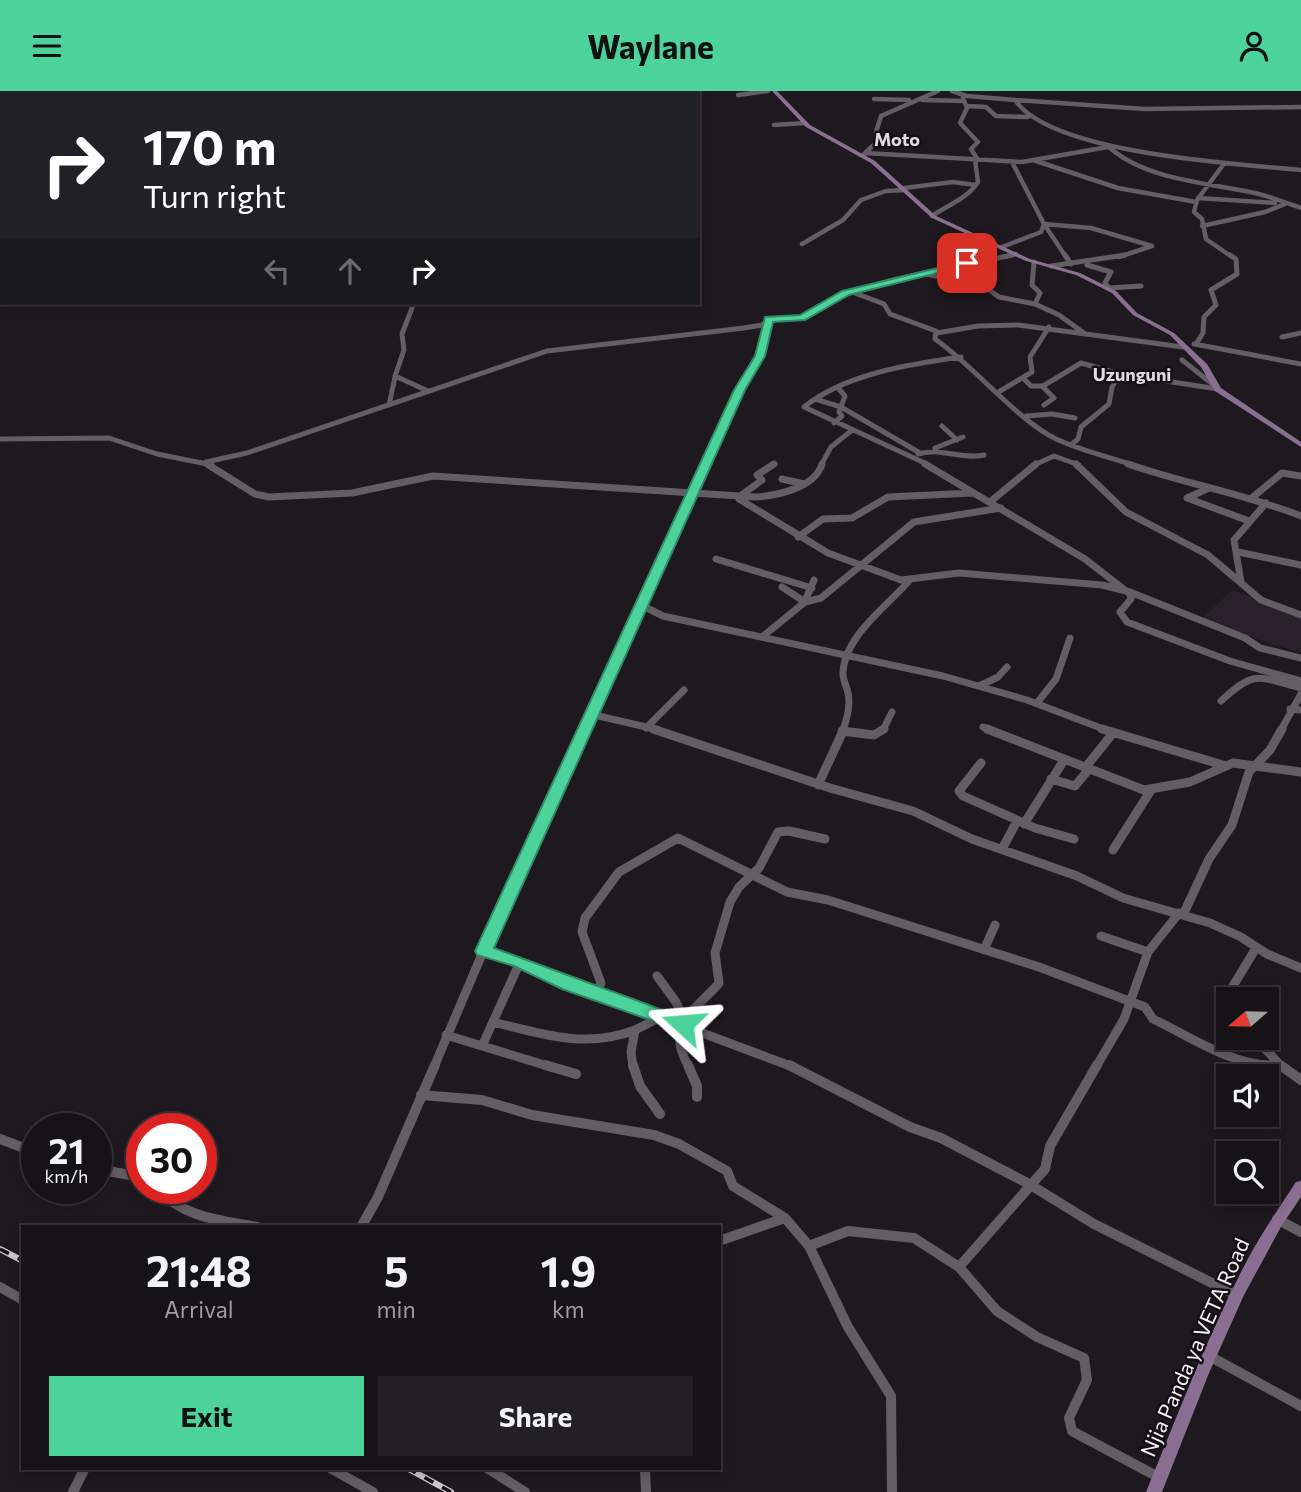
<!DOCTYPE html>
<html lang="en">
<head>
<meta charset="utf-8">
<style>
	body { margin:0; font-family:Commissioner,sans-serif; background:#232024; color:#f1f3f6; height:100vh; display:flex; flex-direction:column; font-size:26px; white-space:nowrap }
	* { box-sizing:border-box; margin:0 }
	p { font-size:23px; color:#9e9ea1 }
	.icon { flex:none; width:38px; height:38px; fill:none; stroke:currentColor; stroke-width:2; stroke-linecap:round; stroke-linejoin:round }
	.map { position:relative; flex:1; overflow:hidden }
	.drawer { position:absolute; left:21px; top:1134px; width:700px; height:245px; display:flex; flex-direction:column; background:#161317; border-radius:0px; box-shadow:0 4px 10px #0003,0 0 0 2px #353236 }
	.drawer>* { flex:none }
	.banner { position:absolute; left:0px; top:0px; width:700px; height:214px; box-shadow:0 4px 10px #0003,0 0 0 2px #353236; background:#202124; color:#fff; overflow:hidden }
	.needle { width:46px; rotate:250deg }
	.buttons { position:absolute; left:1216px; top:896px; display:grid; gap:14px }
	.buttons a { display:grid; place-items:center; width:63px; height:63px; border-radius:0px; background:#161317; box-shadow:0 4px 10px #0003,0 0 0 2px #353236; font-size:35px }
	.speed { position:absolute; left:21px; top:1022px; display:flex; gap:14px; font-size:35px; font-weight:700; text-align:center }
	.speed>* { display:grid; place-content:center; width:91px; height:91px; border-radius:50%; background:#161317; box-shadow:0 4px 10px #0003,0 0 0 2px #353236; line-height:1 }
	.speed small { font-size:18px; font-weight:400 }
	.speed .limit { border:10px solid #d22; background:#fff; color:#111 }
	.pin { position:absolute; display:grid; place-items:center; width:60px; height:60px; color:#fff; margin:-30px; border-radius:14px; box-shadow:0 4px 10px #0006 }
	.me { position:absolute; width:77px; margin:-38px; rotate:289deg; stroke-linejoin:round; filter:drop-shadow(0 0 5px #0008) }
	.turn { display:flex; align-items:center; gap:24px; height:147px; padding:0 28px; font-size:32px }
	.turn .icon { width:91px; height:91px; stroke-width:2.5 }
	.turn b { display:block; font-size:49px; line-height:60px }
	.lanes { display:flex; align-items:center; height:66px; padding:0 28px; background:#0003; justify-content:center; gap:35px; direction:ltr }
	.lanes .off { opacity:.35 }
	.eta { display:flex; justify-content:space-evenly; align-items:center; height:119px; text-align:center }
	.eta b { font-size:42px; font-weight:700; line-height:49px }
	.cta { display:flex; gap:14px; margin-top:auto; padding:14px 28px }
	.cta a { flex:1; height:80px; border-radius:0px; background:#4cd39b; color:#111; font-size:28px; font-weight:700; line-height:80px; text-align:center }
	.cta a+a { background:#232024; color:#f1f3f6 }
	header { display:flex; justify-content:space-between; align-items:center; height:91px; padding:0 28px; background:#4cd39b; color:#111; font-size:32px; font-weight:700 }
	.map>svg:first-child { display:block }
	.built { fill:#29202b }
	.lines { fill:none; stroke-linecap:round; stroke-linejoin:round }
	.street-far4 { stroke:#635d64; stroke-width:4.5 }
	.street-far3 { stroke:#635d64; stroke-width:5 }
	.street-far2 { stroke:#635d64; stroke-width:7 }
	.street-far1 { stroke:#635d64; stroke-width:9 }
	.street { stroke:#635d64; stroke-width:10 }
	.secondary { fill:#8b6f92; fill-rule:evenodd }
	.rail-casing { stroke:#cbc7cb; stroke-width:6 }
	.rail { stroke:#151016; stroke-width:3.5; stroke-dasharray:10; stroke-linecap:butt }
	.route { fill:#4cd39b; stroke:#318965; stroke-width:2 }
	.labels { text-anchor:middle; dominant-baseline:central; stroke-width:5; stroke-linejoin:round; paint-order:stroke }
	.far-quarter-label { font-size:18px; font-weight:bold; fill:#e1dae3; stroke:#151016 }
	.near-street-label { font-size:21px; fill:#f6f2f6; stroke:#151016 }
</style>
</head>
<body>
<header><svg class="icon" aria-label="menu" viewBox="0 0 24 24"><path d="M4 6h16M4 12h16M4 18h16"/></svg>Waylane<svg class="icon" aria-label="person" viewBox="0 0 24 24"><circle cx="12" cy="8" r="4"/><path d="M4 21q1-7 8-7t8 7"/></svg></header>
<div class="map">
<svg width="1301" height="1401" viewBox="0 0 1301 1401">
	<rect width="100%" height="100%" fill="#1e191f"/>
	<!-- built -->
	<path class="built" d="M1232,499L1301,523V562L1200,530Z"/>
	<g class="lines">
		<!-- street-far4 -->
		<path class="street-far4" d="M952,0L967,5L1015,9C1051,63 1237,73 1301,79
			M738,4L768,0
			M963,7L967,17L960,32L978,51L971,58L978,69
			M874,8L909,9
			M922,9L964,10
			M1015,9L1145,18L1301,16
			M967,15L986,16L996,25L1028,26
			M774,34L805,32
			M1110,57C1148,90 1212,92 1259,103C1274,107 1287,112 1301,117
			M865,62L1022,71L1108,56
			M864,63L879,49L876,41L881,25L938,0
			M1033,69L1118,97L1196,111
			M1223,74L1197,109L1194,121L1202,128L1206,148L1232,166
			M904,97L953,91L976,94
			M1198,107L1275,112
			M932,125C949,113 967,108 978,91L975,69
			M1044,133L1091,137L1152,155
			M1044,133L1066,166
			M1202,135L1265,121L1285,113
			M802,153L843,129L861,109L886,100L905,99
			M1002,156L1041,141L1044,133L1012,71
			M1004,166L1016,163
			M1119,166L1152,155"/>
		<!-- street-far3 -->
		<path class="street-far3" d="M1065,164L1071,173
			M1034,171L1032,194L1040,202L1035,213L1059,224L1084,242
			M1087,174L1111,181L1105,192L1110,198
			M1051,175L1125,164
			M926,183L984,195L999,206L1035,213
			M1109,197L1141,195
			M852,201L884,213L890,223L936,240L935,248C974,275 1017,329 1056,348C1080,359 1108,366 1133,374
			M414,212L402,243L404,259L395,285L428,300
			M937,242L978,235L1018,234L1183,256
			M1282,246L1301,242
			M1194,253L1301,273
			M1196,253L1203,242L1204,226L1216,214L1211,199L1237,183L1236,168L1230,164
			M1182,269L1215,295
			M1023,287L1031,295H1043L1081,272L1120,283L1218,298
			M1042,295L1054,307L1044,314
			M1000,300L1032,281L1030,266L1049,236
			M815,308L841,316L920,362
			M389,314L395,286
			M1026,325L1052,323L1075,327
			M834,332L842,325L839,321L845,305L839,298
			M942,335L957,349
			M0,348L109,347L157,363L212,374
			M1071,354L1078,348L1081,336L1109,313L1112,296L1120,283
			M935,357L963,346
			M918,363C941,356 961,369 984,364
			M206,371L247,362L547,260L744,237L762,234L769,228L802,227L840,204L897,188L1012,164
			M706,374L739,299L760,265L769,228
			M772,374L774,373
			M821,374L831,356L851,340
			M929,374L804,316C845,283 910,273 961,266
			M1034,374L1054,365L1079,374"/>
		<!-- street-far2 -->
		<path class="street-far2" d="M207,373L255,403L269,406L352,402L433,385L755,406C776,405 815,397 822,373
			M925,373L1085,468L1130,503L1131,508L1120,521L1127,531L1230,570L1301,590
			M1076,373L1126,421L1208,464L1261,509L1301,524
			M1128,373C1186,393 1245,403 1301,425
			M782,388L804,393
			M1209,397L1187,407L1249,430
			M739,406L762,389L757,384L774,373
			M1253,406L1282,382L1301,385
			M739,408L828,462L901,489L959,482L1102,494L1130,501L1245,547L1260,557L1301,567
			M990,411L1036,373
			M798,446L823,428L852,427L888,406L973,402
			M1238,461L1301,474
			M716,468L812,497
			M1241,491L1234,449L1266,412
			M805,510L814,489
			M805,511L821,507L914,431L1001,417
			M641,514L663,525L943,585L1027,609L1106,639
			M762,546L805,511L782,496
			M979,595L998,586L1007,576
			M1221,610C1255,578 1258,586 1301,597
			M1037,612L1056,588L1070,547
			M1290,618L1301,619
			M590,623L659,639
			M983,636L992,639
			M646,637L684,599
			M583,639L707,373
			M843,639C847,628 851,615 848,602C847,595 842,589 843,581C845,545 887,515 909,490
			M883,639L892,621
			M1281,639L1301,603"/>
		<!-- street-far1 -->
		<path class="street-far1" d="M653,638L830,697L913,720L972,748L1077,785L1123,807L1210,832L1241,846L1267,863L1301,877
			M987,638L1144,699L1190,691L1233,672L1301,681
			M1102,638L1223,674
			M842,640L874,644L884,638
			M981,672L959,700L963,705L1035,737L1074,748
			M1085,677L1113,642
			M1051,688L1075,695L1089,678
			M818,694L844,638
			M1024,733L1064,669
			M1002,758L1017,730
			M1113,759L1151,699
			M1183,824L1209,768L1232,734L1249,681L1270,659L1282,638
			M1101,845L1148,861
			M984,859L995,834
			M484,860L793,976
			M657,885L676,911L684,929
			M595,902L601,892L582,841L585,827L619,781L678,747L787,801L828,809L1039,876L1145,916L1153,928C1195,948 1233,976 1281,975
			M1228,915L1227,905L1256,857
			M493,931C542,943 586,958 635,939
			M446,944L551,976
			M1255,947L1282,976
			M483,953L520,871
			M434,976L514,788L583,638
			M633,976L631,961L635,939L661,926
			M689,976C663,931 694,922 719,892L715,862L730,811L739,796L759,777L778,741L789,740L825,748
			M1096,976L1124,928L1148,861L1179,822"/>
		<!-- street -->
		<path class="street" d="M545,974L576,983
			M633,974L640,995L660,1023
			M688,974L697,995V1006
			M789,974L910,1036L941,1047L1029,1093L1094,1133L1236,1204
			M1255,974L1281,975
			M1280,974L1301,989
			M421,1004L482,1009L532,1024L654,1044L679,1053L727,1080L733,1095L785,1127L809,1155L848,1236L891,1305L892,1401
			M0,1048L37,1062
			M96,1078L142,1086
			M157,1097C183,1127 220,1129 257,1136
			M1277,1128L1301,1141
			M361,1136L378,1106L435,974
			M719,1150L785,1127
			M809,1155L848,1140L914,1147L959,1176L997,1220L1037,1246L1084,1267L1087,1289L1069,1327L1072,1340L1160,1387
			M959,1176L1045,1078L1050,1055L1097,974
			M0,1196L23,1209
			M1211,1266L1301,1315
			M330,1377L373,1401
			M487,1377L525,1401
			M645,1377L646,1401
			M73,1401L85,1377"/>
		<!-- secondary -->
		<path class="secondary" d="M772,0H777L810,34L875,70L936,125L1030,168L1080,182L1116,200L1137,222L1174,242L1207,273L1221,297L1301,351V356L1215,300L1201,276L1170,244L1133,224L1112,202L1076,184L1026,170L932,127L871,72L806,36Z
			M1301,1090V1106L1282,1134L1244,1204L1209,1282L1162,1401H1146C1179,1321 1209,1240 1250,1164C1264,1139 1280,1115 1296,1091Z"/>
		<!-- rail casing -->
		<g class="rail-casing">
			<path id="rail" d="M0,1158L23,1170
				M407,1377L451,1401"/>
		</g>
		<!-- rail -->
		<use href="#rail" class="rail"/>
	</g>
	<!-- route -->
	<path class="route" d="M967,170L970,174L849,204L805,229L773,231L765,265L745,299L494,857L690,929L692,933L690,938H676L562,898L514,875L477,864L475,860L734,299L755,265L765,226L800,224L842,200Z"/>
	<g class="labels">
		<!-- far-quarter labels -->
		<g class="far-quarter-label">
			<text x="897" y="48">Moto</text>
			<text x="1132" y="283">Uzunguni</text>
		</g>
		<!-- near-street labels -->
		<g class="near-street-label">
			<text transform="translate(1194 1256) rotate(-66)">Njia Panda ya VETA Road</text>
		</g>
	</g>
</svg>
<div class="buttons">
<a><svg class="needle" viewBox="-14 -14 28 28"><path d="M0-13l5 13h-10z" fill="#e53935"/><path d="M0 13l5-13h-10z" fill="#9e9ea1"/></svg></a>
<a><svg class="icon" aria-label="sound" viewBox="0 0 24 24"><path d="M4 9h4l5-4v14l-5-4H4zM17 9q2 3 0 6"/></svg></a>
<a><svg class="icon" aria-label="search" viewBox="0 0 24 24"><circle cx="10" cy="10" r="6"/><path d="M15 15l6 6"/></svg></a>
</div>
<div class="speed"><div>21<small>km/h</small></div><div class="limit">30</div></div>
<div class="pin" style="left:967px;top:172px;background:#d93025"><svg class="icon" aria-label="arrive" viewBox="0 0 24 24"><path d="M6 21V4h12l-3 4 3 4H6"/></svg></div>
<svg class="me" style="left:683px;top:933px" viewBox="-20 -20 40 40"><path d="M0-17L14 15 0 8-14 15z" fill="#4cd39b" stroke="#fff" stroke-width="4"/></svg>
<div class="banner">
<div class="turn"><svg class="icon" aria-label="right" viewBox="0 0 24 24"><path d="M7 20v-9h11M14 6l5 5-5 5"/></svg><div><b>170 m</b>Turn right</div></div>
<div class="lanes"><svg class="icon off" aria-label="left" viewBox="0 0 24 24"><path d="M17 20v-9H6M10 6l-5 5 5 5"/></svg><svg class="icon off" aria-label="ahead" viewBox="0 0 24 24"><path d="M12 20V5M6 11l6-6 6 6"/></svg><svg class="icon" aria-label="right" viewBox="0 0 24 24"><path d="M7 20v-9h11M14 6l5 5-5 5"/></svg></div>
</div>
<section class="drawer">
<div class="eta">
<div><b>21:48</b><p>Arrival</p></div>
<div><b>5</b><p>min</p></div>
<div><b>1.9</b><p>km</p></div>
</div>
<div class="cta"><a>Exit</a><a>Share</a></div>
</section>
</div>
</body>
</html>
